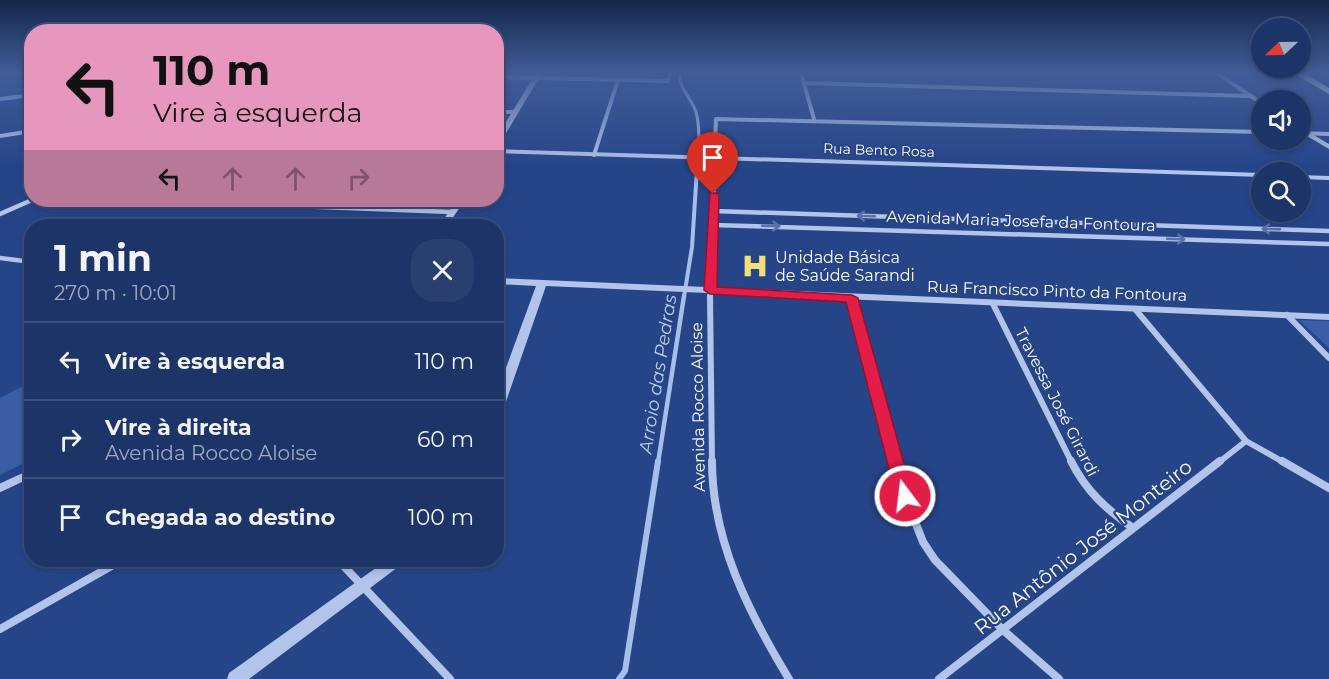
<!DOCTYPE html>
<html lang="pt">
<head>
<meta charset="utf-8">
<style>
	body { margin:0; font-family:Montserrat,sans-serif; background:#293f70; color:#f1f3f6; height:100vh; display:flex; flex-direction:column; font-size:22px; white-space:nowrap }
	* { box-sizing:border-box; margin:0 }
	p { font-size:20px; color:#a0aac0 }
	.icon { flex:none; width:33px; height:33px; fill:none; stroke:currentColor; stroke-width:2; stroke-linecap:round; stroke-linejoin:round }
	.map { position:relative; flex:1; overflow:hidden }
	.sheet { position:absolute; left:24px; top:219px; width:480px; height:348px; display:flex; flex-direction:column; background:#1c3467; border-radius:24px; box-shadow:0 3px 9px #0003,0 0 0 2px #3a4f7b }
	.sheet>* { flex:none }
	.top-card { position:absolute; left:24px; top:24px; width:480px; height:183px; border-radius:24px; box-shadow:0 3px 9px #0003,0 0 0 2px #3a4f7b; background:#e797bd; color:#111; overflow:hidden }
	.needle { width:39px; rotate:248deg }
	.buttons { position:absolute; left:1251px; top:18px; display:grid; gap:12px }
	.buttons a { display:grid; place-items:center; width:60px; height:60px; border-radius:50%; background:#1c3467; box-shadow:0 3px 9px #0003,0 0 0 2px #3a4f7b; font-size:30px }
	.pin { position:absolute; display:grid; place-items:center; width:51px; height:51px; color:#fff; margin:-62px -26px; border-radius:50% 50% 50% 0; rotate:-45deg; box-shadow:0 0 6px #0007 }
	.pin .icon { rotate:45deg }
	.me { position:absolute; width:66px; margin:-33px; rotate:345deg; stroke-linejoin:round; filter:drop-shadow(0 0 4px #0008) }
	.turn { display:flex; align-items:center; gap:21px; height:126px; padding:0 30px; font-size:27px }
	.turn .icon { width:78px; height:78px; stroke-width:2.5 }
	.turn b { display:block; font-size:42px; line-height:51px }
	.lanes { display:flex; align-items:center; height:57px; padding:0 30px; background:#0003; justify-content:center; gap:30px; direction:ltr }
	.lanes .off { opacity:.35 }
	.round { display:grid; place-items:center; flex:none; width:63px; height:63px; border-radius:24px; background:#293f70 }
	.head { display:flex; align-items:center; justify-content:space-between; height:102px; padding:0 30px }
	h1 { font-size:36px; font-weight:700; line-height:45px }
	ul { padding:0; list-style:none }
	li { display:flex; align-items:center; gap:18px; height:78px; padding:0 30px; border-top:2px solid #3a4f7b }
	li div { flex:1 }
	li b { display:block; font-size:22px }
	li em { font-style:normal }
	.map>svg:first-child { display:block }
	.green { fill:#3a5da5 }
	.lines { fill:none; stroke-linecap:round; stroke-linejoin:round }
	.stream-far3 { stroke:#a6beea; stroke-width:3 }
	.stream-far2 { stroke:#a6beea; stroke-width:4 }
	.stream-far1 { stroke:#a6beea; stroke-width:4.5 }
	.stream { stroke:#a6beea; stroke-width:6 }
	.minor-far3 { stroke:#b2c4e9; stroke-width:4 }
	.minor-far2 { stroke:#b2c4e9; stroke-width:4.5 }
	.minor-far1 { stroke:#b2c4e9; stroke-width:6 }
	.minor { stroke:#b2c4e9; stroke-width:8 }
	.tertiary { fill:#b2c4e9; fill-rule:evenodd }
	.primary { fill:#f5f8fe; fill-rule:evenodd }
	.oneway { stroke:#5771ab }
	.route { fill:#e11d48; stroke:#92132f; stroke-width:1.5 }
	.labels { text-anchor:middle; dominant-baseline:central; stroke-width:4.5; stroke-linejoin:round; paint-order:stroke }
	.far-street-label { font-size:14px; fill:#fff; stroke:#264589 }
	.street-label { font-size:16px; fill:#fff; stroke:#264589 }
	.poi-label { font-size:16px; fill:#fff; stroke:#264589; text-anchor:start }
	.water-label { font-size:18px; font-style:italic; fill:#becff0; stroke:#264589 }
	.near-street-label { font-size:20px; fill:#fff; stroke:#264589 }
</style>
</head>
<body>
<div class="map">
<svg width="1329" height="679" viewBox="0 0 1329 679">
	<rect width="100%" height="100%" fill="#264589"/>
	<!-- green -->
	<path class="green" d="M1299,320L1329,321V348Z
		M31,382V460L0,475V398Z"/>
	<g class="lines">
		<!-- stream-far3 -->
		<path class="stream-far3" d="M680,73C678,89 692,98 696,112C701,131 698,152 697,171"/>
		<!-- stream-far2 -->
		<path class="stream-far2" d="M684,297L692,247L697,169"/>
		<!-- stream-far1 -->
		<path class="stream-far1" d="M658,463L684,296"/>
		<!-- stream -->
		<path class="stream" d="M619,679L625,671L658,461"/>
		<!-- minor-far3 -->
		<path class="minor-far3" d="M801,73L814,119
			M496,77L668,81L670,73
			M804,83L1249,96
			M0,99L32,95
			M496,112H516
			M1300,133L1329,134
			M0,136L32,131
			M594,155L618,80
			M714,171L716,119L1262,132"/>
		<!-- minor-far2 -->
		<path class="minor-far2" d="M132,200L453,212
			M384,200L459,202
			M713,211L1329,231
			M0,214L32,200
			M713,225L1329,244
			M0,258L32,262
			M710,297L714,169"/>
		<!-- minor-far1 -->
		<path class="minor-far1" d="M710,296L712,463
			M852,298L896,463
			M993,304L1072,463
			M1135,309L1246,441L1285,463
			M1287,315L1329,358
			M1218,463L1246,441"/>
		<!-- minor -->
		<path class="minor" d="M712,461C712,541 749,613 789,679
			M896,461L905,496L923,542L935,560L1003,630L1059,679
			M1071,461C1086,491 1106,509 1133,528
			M1282,461L1329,488
			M0,488L32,473
			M338,560L450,679
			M0,629L122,560
			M939,679L1220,461"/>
		<!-- tertiary -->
		<path class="tertiary" d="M536,73H542L499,145L496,147V138Z
			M1213,73H1220L1262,101V106Z
			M1300,127L1329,144V149L1300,132Z
			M496,149L1262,173V177L496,153Z
			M1300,175L1329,176V180L1300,179Z
			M457,200H465L447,226H439Z
			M496,278L1329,314V320L546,286L502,413L500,416L496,417V395L536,286L496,284Z
			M387,560H404L402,564L249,679H227L229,673Z"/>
		<!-- primary -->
		<path class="primary" d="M1293,73H1304L1329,88V94Z"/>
	</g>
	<!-- one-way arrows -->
	<defs><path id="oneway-shaft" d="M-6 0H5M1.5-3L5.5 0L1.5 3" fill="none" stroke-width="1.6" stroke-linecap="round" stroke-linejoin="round" transform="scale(1.5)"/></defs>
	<g class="oneway">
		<use href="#oneway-shaft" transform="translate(866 216) rotate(-178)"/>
		<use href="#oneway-shaft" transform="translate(771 226) rotate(2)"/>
		<use href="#oneway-shaft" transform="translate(1271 229) rotate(-178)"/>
		<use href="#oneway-shaft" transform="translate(1176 239) rotate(2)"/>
	</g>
	<!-- sky -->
	<linearGradient id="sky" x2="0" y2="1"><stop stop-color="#15264b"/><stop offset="0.43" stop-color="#415c97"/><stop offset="1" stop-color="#415c97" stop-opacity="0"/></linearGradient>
	<rect width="1329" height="168" fill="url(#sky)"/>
	<!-- route -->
	<path class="route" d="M710,192L719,194L717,287L852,295L858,298L913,496L911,500H899L896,496L846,302L710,294L704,290Z"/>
	<!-- icons -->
	<defs>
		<g id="hospital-bare" transform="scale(2.07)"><path d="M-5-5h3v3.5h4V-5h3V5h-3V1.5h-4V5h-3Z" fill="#f3de77" stroke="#264589" stroke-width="2.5" paint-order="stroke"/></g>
	</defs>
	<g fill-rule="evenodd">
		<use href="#hospital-bare" x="755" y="266"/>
	</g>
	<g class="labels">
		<!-- far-street labels -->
		<g class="far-street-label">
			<text transform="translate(879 150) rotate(2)">Rua Bento Rosa</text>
		</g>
		<!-- street labels -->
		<g class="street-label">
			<text transform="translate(1021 221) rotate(2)">Avenida Maria Josefa da Fontoura</text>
			<text transform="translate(1057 291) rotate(2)">Rua Francisco Pinto da Fontoura</text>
			<text transform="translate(1057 402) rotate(63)">Travessa José Girardi</text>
			<text transform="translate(698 407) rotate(-91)">Avenida Rocco Aloise</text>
		</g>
		<!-- poi labels -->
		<g class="poi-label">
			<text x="775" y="257">Unidade Básica<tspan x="775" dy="18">de Saúde Sarandi</tspan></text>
		</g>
		<!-- water labels -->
		<g class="water-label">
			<text transform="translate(658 374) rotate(-81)">Arroio das Pedras</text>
		</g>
		<!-- near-street labels -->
		<g class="near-street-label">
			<text transform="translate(1083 547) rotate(-38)">Rua Antônio José Monteiro</text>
		</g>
	</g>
</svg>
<div class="buttons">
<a><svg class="needle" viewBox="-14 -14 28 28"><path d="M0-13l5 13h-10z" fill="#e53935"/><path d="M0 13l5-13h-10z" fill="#a0aac0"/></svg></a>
<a><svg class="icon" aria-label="sound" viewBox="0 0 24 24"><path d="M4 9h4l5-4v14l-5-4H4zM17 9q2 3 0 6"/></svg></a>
<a><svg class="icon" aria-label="search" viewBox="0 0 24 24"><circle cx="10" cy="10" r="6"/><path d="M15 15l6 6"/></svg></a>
</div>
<div class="pin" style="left:713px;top:194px;background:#d93025"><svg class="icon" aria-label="arrive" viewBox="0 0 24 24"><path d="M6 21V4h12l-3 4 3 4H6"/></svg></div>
<svg class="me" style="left:905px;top:496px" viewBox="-20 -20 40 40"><circle r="17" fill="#e11d48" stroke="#fff" stroke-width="3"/><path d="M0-11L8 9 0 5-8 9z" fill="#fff"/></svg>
<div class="top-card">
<div class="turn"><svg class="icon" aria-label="left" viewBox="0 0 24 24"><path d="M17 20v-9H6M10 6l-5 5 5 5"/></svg><div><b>110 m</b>Vire à esquerda</div></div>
<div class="lanes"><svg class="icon" aria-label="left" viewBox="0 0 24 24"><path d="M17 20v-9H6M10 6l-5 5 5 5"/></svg><svg class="icon off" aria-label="ahead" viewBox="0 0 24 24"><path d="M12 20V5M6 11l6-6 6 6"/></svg><svg class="icon off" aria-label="ahead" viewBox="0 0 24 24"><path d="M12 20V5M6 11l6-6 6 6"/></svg><svg class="icon off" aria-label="right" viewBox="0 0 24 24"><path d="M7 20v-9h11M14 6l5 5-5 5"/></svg></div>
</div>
<section class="sheet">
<div class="head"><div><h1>1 min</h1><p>270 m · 10:01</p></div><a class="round"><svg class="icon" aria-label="close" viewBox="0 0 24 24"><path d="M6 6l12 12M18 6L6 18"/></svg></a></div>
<ul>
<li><svg class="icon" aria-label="left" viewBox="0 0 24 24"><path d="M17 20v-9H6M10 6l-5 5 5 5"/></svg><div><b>Vire à esquerda</b></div><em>110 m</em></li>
<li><svg class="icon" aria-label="right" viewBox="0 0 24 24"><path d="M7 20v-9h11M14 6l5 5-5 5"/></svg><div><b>Vire à direita</b><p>Avenida Rocco Aloise</p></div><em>60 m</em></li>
<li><svg class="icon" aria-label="arrive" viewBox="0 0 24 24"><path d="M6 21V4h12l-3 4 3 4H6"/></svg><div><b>Chegada ao destino</b></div><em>100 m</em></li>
</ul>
</section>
</div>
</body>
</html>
